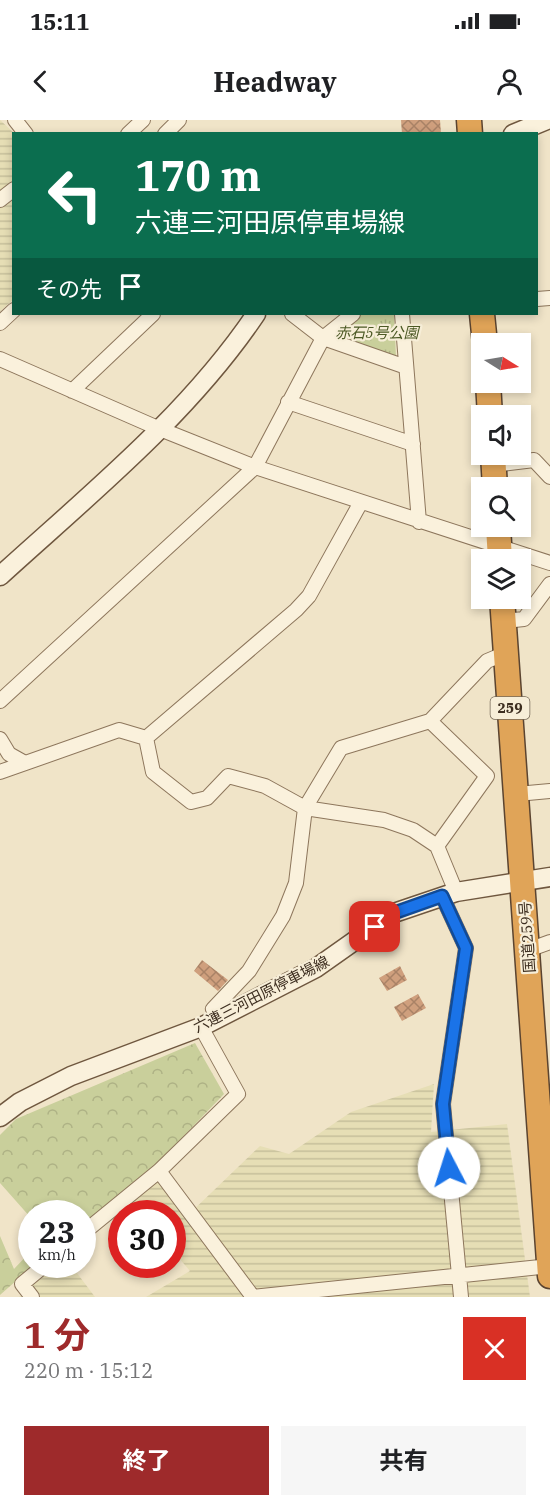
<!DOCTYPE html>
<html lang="ja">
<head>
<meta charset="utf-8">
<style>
	body { margin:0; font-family:"IBM Plex Serif","Noto Sans JP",serif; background:#f6f6f6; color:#202124; height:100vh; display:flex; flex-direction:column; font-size:22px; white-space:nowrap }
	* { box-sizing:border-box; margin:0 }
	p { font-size:20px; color:#757577 }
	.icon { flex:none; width:33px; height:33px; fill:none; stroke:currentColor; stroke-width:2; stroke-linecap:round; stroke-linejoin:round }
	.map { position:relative; height:1177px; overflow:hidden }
	.sheet { display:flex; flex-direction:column; background:#fff; flex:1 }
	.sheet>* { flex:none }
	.hud { position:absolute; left:12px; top:12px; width:526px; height:183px; border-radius:0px; box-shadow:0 3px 9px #0003; background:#0b6e4f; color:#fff; overflow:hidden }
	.needle { width:39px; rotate:101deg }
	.controls { position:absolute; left:471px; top:213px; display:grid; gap:12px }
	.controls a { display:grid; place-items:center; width:60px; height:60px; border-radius:0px; background:#fff; box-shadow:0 3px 9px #0003; font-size:30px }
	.speed { position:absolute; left:18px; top:1080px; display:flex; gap:12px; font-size:30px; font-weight:700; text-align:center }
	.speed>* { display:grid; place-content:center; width:78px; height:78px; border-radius:50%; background:#fff; box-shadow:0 3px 9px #0003; line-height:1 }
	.speed small { font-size:15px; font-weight:400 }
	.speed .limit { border:9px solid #d22; background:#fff; color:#111 }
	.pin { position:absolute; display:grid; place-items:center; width:51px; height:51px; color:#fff; margin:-26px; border-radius:12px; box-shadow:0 3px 9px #0006 }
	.me { position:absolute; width:66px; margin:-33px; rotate:355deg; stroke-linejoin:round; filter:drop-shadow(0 0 4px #0008) }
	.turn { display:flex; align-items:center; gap:21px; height:126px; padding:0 24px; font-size:27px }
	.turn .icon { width:78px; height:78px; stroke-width:2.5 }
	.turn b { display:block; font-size:42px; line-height:51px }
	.then { display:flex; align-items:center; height:57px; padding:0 24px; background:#0003; gap:12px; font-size:22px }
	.round { display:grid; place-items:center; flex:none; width:63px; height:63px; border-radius:0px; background:#f6f6f6 }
	.summary { display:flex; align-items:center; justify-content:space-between; height:102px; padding:0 24px }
	h1 { font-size:36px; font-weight:700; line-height:45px; color:#9e2a2b }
	.cta { display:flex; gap:12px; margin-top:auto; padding:12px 24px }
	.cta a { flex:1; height:69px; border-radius:0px; background:#9e2a2b; color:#fff; font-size:24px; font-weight:700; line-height:69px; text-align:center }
	.cta a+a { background:#f6f6f6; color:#202124 }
	.status { display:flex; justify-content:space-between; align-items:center; height:42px; padding:0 30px; background:#fff; direction:ltr }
	.status svg { height:16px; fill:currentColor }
	header { display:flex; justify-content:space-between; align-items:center; height:78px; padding:0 24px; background:#fff; font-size:27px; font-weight:700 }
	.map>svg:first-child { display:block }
	.farmland { fill:url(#farmland-rules) }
	.forest { fill:url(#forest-crowns) }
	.park { fill:url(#park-tufts) }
	.building { fill:url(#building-cross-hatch) }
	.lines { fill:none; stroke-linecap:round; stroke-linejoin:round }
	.street-casing { stroke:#8d765c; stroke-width:16 }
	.secondary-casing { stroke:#6f573f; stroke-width:21 }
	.highway-casing { stroke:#5b4430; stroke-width:27 }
	.street { stroke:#faf1dc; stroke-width:14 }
	.secondary { stroke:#faf1dc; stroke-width:18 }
	.highway { stroke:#e0a458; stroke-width:24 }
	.route-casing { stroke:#114b97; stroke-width:15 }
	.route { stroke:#1a73e8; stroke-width:10 }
	.labels { text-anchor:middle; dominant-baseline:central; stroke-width:4.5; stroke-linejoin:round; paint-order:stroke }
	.shield { fill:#f7eed8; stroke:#756857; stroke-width:1.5 }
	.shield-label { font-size:14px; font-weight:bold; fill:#3d2e20 }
	.park-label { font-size:15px; font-style:italic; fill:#4d5a26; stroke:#f7eed8 }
	.street-label { font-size:15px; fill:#3d2e20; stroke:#f7eed8 }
</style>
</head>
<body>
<div class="status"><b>15:11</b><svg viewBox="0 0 49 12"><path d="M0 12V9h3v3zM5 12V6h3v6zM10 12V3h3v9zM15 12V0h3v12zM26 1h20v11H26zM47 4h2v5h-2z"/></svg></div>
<header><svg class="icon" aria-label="back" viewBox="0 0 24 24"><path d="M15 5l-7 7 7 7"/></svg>Headway<svg class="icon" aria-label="person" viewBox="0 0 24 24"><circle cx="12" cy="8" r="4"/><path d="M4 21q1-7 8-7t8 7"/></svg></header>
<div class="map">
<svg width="550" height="1177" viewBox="0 0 550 1177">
	<defs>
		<pattern id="farmland-rules" width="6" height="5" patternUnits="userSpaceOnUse" patternTransform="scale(1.5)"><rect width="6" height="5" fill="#e6deb5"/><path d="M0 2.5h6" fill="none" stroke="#c6bf9b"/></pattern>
		<pattern id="forest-crowns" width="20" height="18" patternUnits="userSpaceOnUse" patternTransform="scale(1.5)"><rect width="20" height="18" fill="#c9cf9b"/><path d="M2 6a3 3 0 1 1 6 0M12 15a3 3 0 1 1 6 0" fill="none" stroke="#aeb285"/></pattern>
		<pattern id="park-tufts" width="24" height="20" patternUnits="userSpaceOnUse" patternTransform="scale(1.5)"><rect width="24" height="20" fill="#c9cf9b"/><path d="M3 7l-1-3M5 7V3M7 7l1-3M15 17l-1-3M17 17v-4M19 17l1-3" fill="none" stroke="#aeb285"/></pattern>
		<pattern id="building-cross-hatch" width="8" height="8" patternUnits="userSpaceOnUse" patternTransform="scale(1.5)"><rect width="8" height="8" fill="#cf9f7d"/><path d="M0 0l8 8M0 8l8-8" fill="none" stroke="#a98266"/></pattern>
	</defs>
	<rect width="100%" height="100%" fill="#f0e4c8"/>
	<!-- farmland -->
	<path class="farmland" d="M0,0L14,13V179L0,191Z
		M434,964L431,1012L507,1004L530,1177H146L190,1151L173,1131L172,1094L140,1093L131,1083L157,1059L186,1097L260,1026L289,1034L351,992Z
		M58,1144L71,1145L95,1177H19Z"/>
	<!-- forest -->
	<path class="forest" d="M195,923L224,974L155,1046L83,1104L82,1094H32L31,1098L0,1063V1015L16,999Z
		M0,1116L14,1149L31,1131L32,1144L34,1145L0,1175Z"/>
	<!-- park -->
	<path class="park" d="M359,194H394L396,237L331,217Z"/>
	<!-- building -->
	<path class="building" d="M401,0H440L441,14H402Z
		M202,840L228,860L218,871L194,851Z
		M400,846L407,860L387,871L379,858Z
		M418,874L426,888L402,901L394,887Z"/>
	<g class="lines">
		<!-- street casing -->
		<g class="street-casing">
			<path id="street" d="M15,0L26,14
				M128,14L143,0
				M165,14L179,0
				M0,80L14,69
				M537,179L550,178
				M292,194L323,218L406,247
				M402,194L419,402
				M0,203L14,190
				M0,239L160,309L255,347L550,443
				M72,271L153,194
				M288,282L413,324
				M494,345L534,340L550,357
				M504,501L524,499L550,464
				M0,581L255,347L323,218L353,194
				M430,601L487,656L437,726
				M146,618L153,652L191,682L207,678L228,656L265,666L305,688L384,700L413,710L437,726L456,772
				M146,618L296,490L309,476L361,382
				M0,619L9,634L25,643
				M0,652L119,610L146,618
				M517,674L550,671
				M442,776L466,828L443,984L461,1177
				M528,830L550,822
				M219,898L213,889L249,851L283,796L296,763L305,688L341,628L430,601L487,541L506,533
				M159,1051L253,1177
				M82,1114L159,1051L238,974L201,907
				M32,1177L22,1164L46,1144
				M251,1177L550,1146"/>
		</g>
		<!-- secondary casing -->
		<g class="secondary-casing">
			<path id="secondary" d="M513,14L547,0
				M0,456C90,374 188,295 256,194
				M0,997L20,982L71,956L201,907L316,848L394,793L456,772L550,757"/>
		</g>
		<!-- highway casing -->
		<g class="highway-casing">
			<path id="highway" d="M469,0L470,14
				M482,194L485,224
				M488,262L490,296
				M493,334L495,368
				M498,406L500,440
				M502,478L550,1156"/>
		</g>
		<!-- street -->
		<use href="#street" class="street"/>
		<!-- secondary -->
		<use href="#secondary" class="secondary"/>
		<!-- highway -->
		<use href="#highway" class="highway"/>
	</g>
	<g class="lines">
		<!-- route casing -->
		<g class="route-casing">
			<path id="route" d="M375,807L394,793L442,776L466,828L443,984L449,1048"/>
		</g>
		<!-- route -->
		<use href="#route" class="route"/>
	</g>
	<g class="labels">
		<!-- shield labels -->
		<rect class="shield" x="490.5" y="577" width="39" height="22" rx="4.5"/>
		<g class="shield-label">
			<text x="510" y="588">259</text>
		</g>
		<!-- park labels -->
		<g class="park-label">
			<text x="377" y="212">赤石5号公園</text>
		</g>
		<!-- street labels -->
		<g class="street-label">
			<text transform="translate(527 817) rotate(-94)">国道259号</text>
			<text transform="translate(261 874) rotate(-27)">六連三河田原停車場線</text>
		</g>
	</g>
</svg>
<div class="controls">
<a><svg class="needle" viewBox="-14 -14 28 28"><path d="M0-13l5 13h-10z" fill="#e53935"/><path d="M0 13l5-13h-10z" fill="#757577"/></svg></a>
<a><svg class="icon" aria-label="sound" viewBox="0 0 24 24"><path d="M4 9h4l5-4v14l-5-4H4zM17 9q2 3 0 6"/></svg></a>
<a><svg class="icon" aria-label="search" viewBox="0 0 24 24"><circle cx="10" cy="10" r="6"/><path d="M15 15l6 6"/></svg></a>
<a><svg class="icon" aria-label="layers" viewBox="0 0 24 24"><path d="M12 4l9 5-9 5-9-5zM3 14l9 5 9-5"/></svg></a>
</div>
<div class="speed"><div>23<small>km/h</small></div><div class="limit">30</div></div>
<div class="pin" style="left:375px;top:807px;background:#d93025"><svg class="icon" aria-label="arrive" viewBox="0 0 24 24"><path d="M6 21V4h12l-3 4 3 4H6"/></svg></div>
<svg class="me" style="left:449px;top:1048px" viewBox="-20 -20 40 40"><circle r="19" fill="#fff"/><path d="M0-13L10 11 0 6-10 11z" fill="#1a73e8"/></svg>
<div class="hud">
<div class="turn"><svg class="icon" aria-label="left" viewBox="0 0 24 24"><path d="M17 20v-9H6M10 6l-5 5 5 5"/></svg><div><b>170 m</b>六連三河田原停車場線</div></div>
<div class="then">その先<svg class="icon" aria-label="arrive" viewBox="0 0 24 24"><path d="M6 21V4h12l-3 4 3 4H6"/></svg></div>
</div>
</div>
<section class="sheet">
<div class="summary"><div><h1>1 分</h1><p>220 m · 15:12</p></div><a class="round" style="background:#d93025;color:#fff"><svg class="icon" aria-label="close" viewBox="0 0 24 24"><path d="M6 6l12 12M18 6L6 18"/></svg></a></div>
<div class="cta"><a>終了</a><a>共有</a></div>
</section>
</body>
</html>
